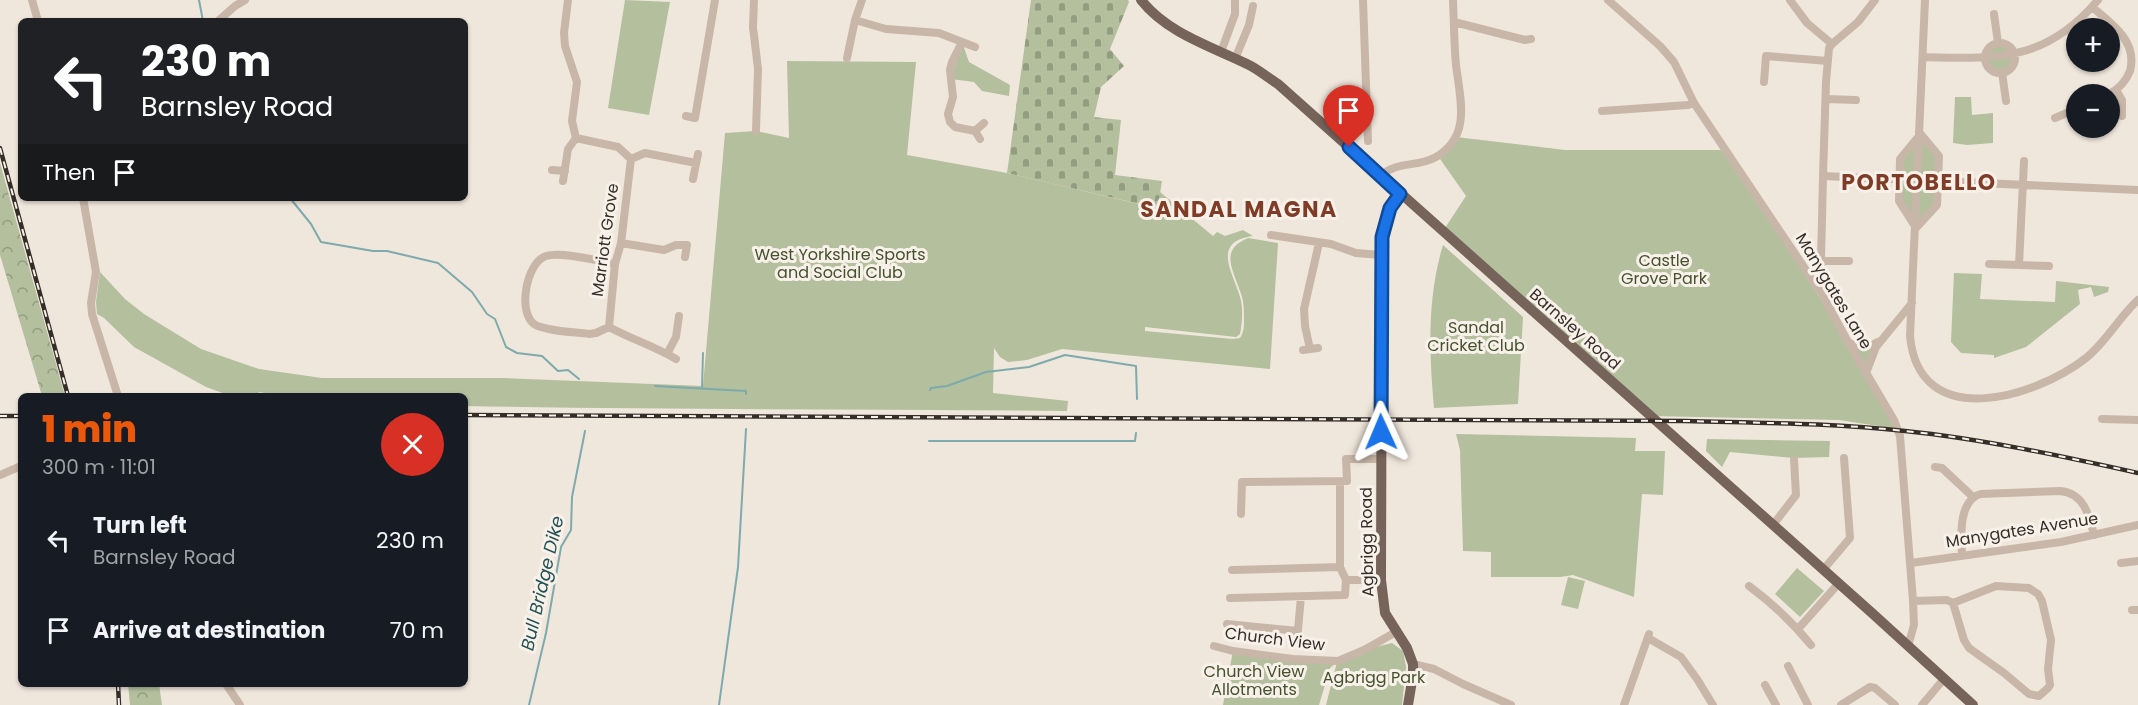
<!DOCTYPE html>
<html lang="en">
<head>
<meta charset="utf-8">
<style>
	body { margin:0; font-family:Poppins,sans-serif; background:#242831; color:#f1f3f6; height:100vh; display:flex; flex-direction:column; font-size:22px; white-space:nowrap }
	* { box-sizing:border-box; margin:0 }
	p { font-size:20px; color:#9ea1a6 }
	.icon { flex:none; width:33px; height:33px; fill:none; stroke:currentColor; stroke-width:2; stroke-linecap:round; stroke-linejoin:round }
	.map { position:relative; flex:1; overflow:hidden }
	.panel { position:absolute; left:18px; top:393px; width:450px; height:294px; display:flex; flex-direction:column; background:#171b24; border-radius:9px; box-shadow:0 2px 4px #0004 }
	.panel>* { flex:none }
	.hud { position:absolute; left:18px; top:18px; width:450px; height:183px; border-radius:9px; box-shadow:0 2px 4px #0004; background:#202124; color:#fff; overflow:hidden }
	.tools { position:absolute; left:2066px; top:18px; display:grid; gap:12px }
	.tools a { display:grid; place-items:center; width:54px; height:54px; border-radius:50%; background:#171b24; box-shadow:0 2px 4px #0004; font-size:30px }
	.pin { position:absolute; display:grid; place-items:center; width:51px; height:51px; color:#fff; margin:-62px -26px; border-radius:50% 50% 50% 0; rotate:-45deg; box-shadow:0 0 6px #0007 }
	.pin .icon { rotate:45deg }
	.me { position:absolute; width:66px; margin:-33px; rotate:359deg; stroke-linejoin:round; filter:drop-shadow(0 0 4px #0008) }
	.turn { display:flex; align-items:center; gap:21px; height:126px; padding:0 24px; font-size:27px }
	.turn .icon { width:78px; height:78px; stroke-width:2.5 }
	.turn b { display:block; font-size:42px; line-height:51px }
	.then { display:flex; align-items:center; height:57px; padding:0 24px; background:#0003; gap:12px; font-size:22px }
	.round { display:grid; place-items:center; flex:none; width:63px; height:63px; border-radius:32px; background:#242831 }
	.head { display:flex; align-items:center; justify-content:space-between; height:102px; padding:0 24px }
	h1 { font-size:36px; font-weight:800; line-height:45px; color:#ea580c }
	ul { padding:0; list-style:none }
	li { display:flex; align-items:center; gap:18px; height:90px; padding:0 24px }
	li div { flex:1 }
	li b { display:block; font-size:22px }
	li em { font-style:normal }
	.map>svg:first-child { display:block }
	.green { fill:#b3bf9d }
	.forest { fill:url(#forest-crowns) }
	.cemetery { fill:url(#cemetery-stones) }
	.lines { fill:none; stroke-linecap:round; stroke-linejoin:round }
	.stream { stroke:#7daaac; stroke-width:2 }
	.minor { stroke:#c8b7a9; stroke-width:8 }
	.major { stroke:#76645b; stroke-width:10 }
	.rail-casing { stroke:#352d28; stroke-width:4.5 }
	.rail { stroke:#f8f1e9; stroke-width:2; stroke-dasharray:7; stroke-linecap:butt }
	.route-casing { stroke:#114b97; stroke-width:15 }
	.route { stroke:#1a73e8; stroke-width:10 }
	.labels { text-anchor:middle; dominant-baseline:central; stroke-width:6; stroke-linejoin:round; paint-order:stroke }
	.street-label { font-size:16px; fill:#352d28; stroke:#f8f1e9 }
	.park-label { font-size:16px; fill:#45522e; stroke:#f8f1e9 }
	.water-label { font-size:18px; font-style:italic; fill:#215154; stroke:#f8f1e9 }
	.district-label { font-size:22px; font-weight:bold; letter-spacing:1.5px; fill:#7f3c27; stroke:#f8f1e9 }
</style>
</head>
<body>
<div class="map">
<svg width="2138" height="705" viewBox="0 0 2138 705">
	<defs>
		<pattern id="forest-crowns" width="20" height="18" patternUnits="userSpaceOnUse" patternTransform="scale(1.5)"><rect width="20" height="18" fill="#b3bf9d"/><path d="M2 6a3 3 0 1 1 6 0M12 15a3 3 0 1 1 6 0" fill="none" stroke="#929c80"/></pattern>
		<pattern id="cemetery-stones" width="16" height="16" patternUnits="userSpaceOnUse" patternTransform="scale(1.5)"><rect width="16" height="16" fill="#b3bf9d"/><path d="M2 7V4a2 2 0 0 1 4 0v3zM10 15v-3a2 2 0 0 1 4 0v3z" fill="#929c80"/></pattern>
	</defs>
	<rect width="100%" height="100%" fill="#f0e7dc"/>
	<!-- green -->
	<path class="green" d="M625,0L670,2L649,115L608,108Z
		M962,42L969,62L1010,85L1009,96L982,91L974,82L951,79Z
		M1985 58a15 15 0 1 1 30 0a15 15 0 1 1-30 0Z
		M787,61L916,62L907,155L1007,173L1147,206L1159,200L1160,192L1213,236L1217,232L1225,236L1243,230L1253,236C1208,242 1236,277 1241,301C1243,311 1242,324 1240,334L1236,337L1145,327V331L1233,339L1240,338C1244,332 1244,327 1244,320C1244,310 1244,300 1240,291C1233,269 1219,250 1248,238L1278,243L1270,369L1062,349L1027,360L1008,362L1000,357L994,348L993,393L1068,401L1067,411C866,409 666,410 465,406V396H283L259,392L257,396H231L206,387L134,347L104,318L97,314L96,302L100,272L125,299L144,314L201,349L259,369L322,378H501L703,386L725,133L756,131L789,138Z
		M1955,97H1971L1972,115L1993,113V143L1967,145L1953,143Z
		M1919,135L1939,156L1937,205L1915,229L1899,201L1900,159Z
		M1456,137L1565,150H1725L1848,342L1873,345L1866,367L1898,429L1839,420L1651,416L1443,231L1466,196L1438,156Z
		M1443,245L1523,317L1518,404L1434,408C1429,353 1427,298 1443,245Z
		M1954,273L1982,274L1980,299L2055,302L2056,281L2109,287L2108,292L2094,297L2091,287L2078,290L2080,304L2026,347L1994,358V355L1961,353L1951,342Z
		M1456,434L1636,438L1635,451H1665L1663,495L1642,494L1634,597L1573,575L1560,577H1491V552L1463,551L1460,450Z
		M1707,439L1830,441L1829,457L1793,458L1730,452L1722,467L1706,451Z
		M1797,568L1824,591L1800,617L1775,594Z
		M1568,577L1585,581L1578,609L1561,605Z
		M1392,643L1403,651L1406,667L1402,705H1326L1337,662L1330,668L1319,705H1223L1233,651L1338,661L1364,650Z"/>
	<!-- forest -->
	<path class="forest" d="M0,163L65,396H42L0,255Z
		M128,684H159L162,705H130Z"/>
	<!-- cemetery -->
	<path class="cemetery" d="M1031,0H1128L1129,2L1110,49L1124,66L1101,87L1094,117L1121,120L1115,175L1162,181L1159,200L1148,206L1007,173Z"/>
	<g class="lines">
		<!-- stream -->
		<path class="stream" d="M199,0L203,21
			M290,198L311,224L321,242L373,251H387L438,263L472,292L487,314L495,319L506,347L517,353L542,356L558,371L568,370L579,379
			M655,386L746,391V394
			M702,389L703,353
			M930,390L931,388L947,386L986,372L1029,367L1065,355L1136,366L1137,399
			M929,441H1135L1136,433
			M529,705L546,633L561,547L571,530L572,497L585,431
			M719,705L738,567L746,429"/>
		<!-- minor -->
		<path class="minor" d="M32,0L38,21
			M568,0L564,33L565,46L577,82L572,121L576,138L618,147L631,159L621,243L615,264L609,327
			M754,0L753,27L758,69L756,131
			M1363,0L1368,141
			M1608,0L1660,46L1674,62L1694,103L1822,294L1848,342L1894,420L1900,436L1913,601L1914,625L1908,646
			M1790,0L1807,23L1832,44
			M1925,0L1910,336C1919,433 2035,398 2086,358C2107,341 2119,317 2138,300
			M2092,7C2111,23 2138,41 2130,71C2126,81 2119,89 2109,94
			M1994,14L1998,43
			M855,20L886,29L939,33L975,47
			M218,21L235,6L245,0
			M1454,22L1525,40L1531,39
			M962,42L952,62L950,70L953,97L948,114L950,122L955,127L975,131
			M1985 58a15 15 0 1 1 30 0a15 15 0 1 1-30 0Z
			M1832,44L1858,22L1875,0
			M1221,52L1235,14V0
			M1923,57C1997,59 2046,62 2098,0
			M847,58L855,20L862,0
			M1235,59L1249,25L1253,6
			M2002,72L2006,101
			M1764,82L1766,56L1828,61
			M2116,90L2122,100V116
			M1826,99L1856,100
			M1602,111L1688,105L1694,103
			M686,116L695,118L715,0
			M2055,118L2076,109
			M980,139L975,131L984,123
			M631,159L645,153L696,163
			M552,170L565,171
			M1380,176C1399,160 1416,168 1436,157C1472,136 1460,99 1456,65C1454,43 1454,22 1453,0
			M1823,176L2138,190
			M693,179L698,154
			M563,181L568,149L576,138
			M83,198L96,272L91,303L92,314L118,396
			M1915,226L1899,201L1900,159L1919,136
			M1915,229L1937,205L1939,156L1919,132
			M1271,235L1331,244L1356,253L1381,255
			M621,243L664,250L676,245H687L685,257
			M1821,261H1849
			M1989,264L2049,266
			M2019,265L2024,161
			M1822,292L1821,261L1823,176L1826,82L1829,48L1832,44
			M609,327L596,333L589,334C575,332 544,331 534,324C517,311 527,262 546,256C560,251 600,261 615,264
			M609,327C631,339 654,346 676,359
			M1848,342C1858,348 1868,348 1878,342
			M1310,349L1305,326L1304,309L1319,243
			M1303,350L1318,348
			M667,354L676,337L679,316
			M1866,373L1876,347L1912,303
			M2102,419L2138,420
			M1935,467L1942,468L1973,497
			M0,475L21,466
			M1340,482V567L1346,580
			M1241,514L1242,482L1347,481L1346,459H1382
			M1773,525L1796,495L1794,460
			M1962,556C1961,537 1958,500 1981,494L2060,491C2084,493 2089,515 2094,535
			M1911,563L2061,542L2138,525
			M2121,563L2138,561
			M1232,570L1340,567
			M1823,570L1850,538L1844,458
			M1749,586C1772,603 1793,623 1811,645
			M1230,598L1345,595L1346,580H1381
			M1913,601L1947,600L1953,603L1996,586L2029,588L2038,594L2042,601L2051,640L2048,669L2050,685L2048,688L2039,696L2029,694L2004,673L1969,648L1964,640L1953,603
			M2132,610H2138
			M1227,624L1298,631
			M1798,629L1839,583
			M1648,638L1681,657L1697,679L1713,705
			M1297,640L1301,597
			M1214,646L1233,651L1293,659L1338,661L1364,650L1396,632
			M1413,664L1434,669L1463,684L1511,705
			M1788,666L1808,705
			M226,684L240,705
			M1765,685L1776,705
			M1624,705L1649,634
			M1841,705L1870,687L1875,688L1895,705
			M1922,705L1943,680"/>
		<!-- major -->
		<path class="major" d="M1141,0C1167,33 1210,46 1247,64C1258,69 1268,78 1278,84L1872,613L1973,705
			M1400,194L1390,208L1382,237L1381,580L1385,613L1407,648L1413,664V675L1408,705"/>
		<!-- rail casing -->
		<g class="rail-casing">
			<path id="rail" d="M0,148L68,396
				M465,415L1686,421C1759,423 1832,423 1905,431C1983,439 2061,456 2138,473
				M0,416H21
				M118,684L119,705"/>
		</g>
		<!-- rail -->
		<use href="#rail" class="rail"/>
	</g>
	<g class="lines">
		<!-- route casing -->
		<g class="route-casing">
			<path id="route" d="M1349,147L1400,194L1390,208L1382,237L1381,432"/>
		</g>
		<!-- route -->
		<use href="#route" class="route"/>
	</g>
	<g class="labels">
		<!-- street labels -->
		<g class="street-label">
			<text transform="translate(605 240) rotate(-82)">Marriott Grove</text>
			<text transform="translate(1834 291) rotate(59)">Manygates Lane</text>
			<text transform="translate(1575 329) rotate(41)">Barnsley Road</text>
			<text transform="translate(2022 530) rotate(-9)">Manygates Avenue</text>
			<text transform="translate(1367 542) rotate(-91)">Agbrigg Road</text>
			<text transform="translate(1275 639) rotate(7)">Church View</text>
		</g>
		<!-- park labels -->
		<g class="park-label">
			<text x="840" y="254">West Yorkshire Sports<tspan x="840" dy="18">and Social Club</tspan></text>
			<text x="1664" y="260">Castle<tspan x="1664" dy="18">Grove Park</tspan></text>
			<text x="1476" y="327">Sandal<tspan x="1476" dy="18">Cricket Club</tspan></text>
			<text x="1254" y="671">Church View<tspan x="1254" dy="18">Allotments</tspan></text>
			<text x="1374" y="677">Agbrigg Park</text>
		</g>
		<!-- water labels -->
		<g class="water-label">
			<text transform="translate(542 583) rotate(-77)">Bull Bridge Dike</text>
		</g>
		<!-- district labels -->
		<g class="district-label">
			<text x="1919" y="182">PORTOBELLO</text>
			<text x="1239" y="209">SANDAL MAGNA</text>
		</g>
	</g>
</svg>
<div class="tools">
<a>+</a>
<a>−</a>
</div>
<div class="pin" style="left:1349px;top:147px;background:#d93025"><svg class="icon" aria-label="arrive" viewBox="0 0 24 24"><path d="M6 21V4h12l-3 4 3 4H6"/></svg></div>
<svg class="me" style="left:1381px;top:432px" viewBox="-20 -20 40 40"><path d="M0-17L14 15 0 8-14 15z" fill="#1a73e8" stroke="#fff" stroke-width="4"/></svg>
<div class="hud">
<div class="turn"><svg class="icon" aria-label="left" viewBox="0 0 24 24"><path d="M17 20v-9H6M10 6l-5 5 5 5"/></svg><div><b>230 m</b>Barnsley Road</div></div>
<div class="then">Then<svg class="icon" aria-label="arrive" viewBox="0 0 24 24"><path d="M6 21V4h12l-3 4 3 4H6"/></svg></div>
</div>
<section class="panel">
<div class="head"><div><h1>1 min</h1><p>300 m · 11:01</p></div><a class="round" style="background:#d93025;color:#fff"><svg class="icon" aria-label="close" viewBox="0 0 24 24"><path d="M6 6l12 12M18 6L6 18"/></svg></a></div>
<ul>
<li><svg class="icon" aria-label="left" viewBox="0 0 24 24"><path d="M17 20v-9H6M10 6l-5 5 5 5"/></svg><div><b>Turn left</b><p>Barnsley Road</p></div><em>230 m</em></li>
<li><svg class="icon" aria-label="arrive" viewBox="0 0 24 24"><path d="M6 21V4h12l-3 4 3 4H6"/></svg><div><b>Arrive at destination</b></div><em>70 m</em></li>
</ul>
</section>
</div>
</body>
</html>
